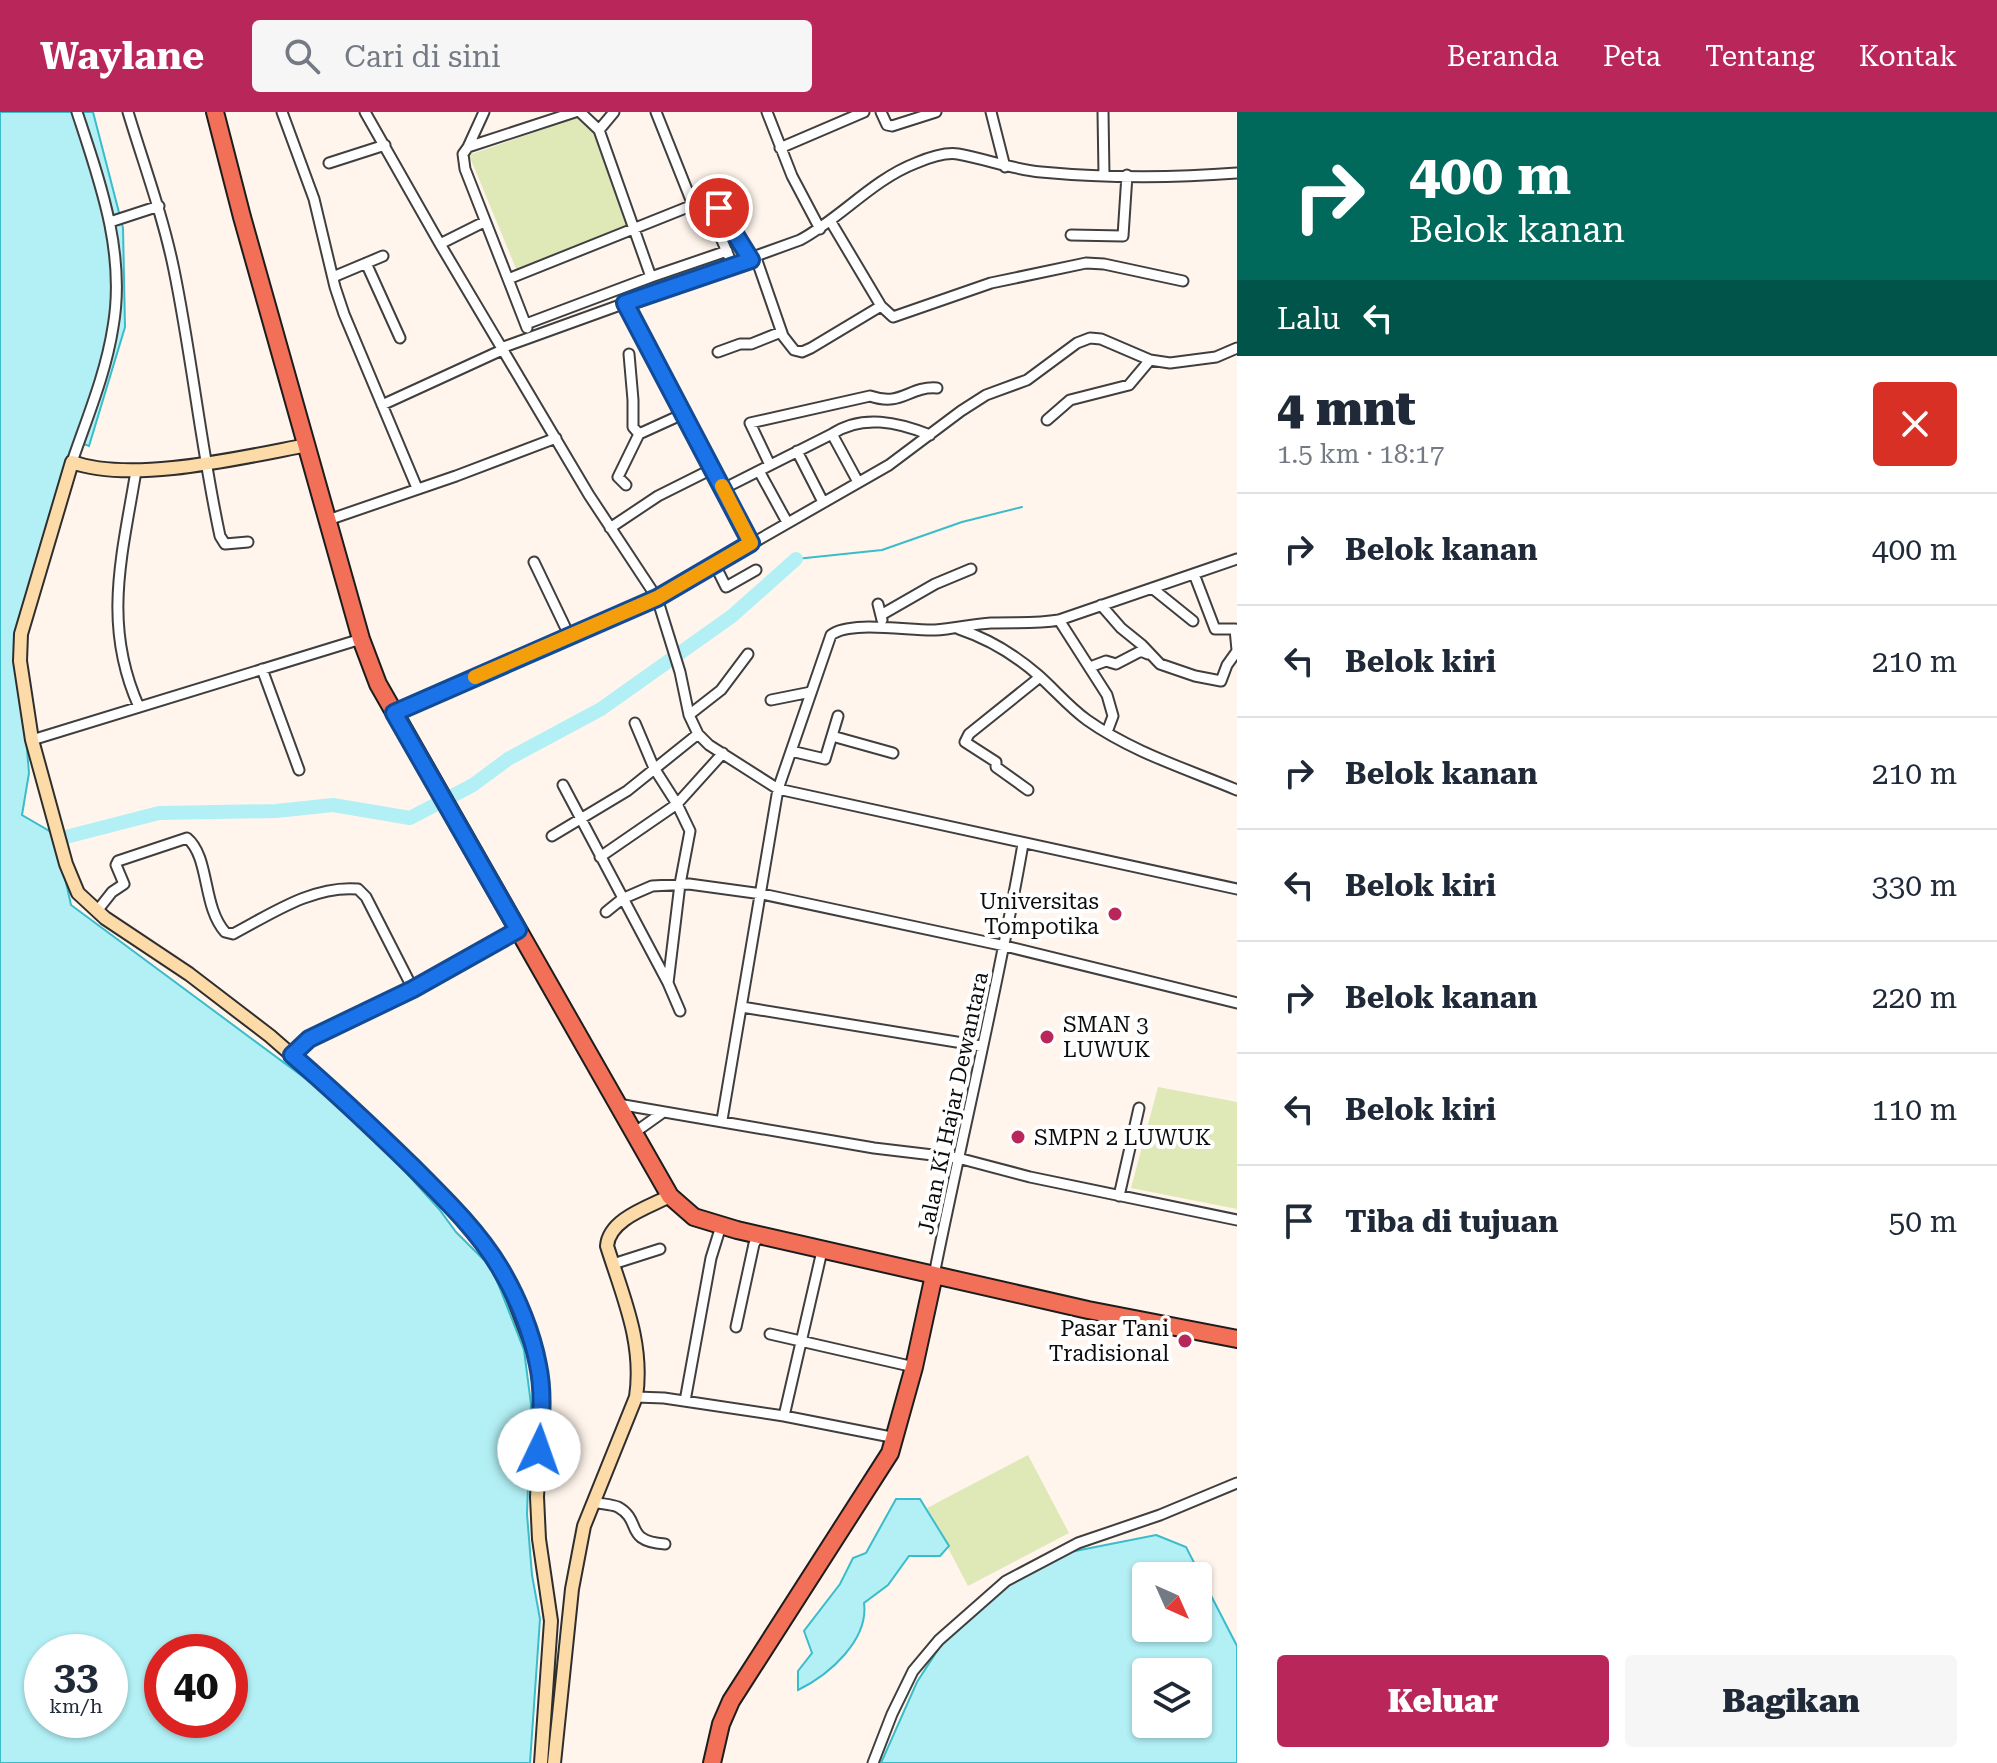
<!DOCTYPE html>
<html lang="id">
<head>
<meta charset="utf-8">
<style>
	body { margin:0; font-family:"Roboto Serif",serif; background:#f6f6f7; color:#1f2937; height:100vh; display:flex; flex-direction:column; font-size:30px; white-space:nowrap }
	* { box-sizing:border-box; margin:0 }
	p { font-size:26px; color:#747a83 }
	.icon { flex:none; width:44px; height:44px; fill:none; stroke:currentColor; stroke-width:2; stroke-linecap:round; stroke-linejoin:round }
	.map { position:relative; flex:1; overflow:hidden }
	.drawer { display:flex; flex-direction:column; background:#fff; width:760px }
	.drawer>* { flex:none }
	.top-card { background:#00695c; color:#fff; overflow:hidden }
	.needle { width:52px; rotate:135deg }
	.controls { position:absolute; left:1132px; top:1450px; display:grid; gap:16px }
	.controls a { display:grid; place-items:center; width:80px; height:80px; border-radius:8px; background:#fff; box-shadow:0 2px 6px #0004; font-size:40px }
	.speed { position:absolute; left:24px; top:1522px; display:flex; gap:16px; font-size:40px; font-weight:700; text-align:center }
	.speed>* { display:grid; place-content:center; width:104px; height:104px; border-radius:50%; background:#fff; box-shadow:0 2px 6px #0004; line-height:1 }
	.speed small { font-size:20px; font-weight:400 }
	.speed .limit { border:12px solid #d22; background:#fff; color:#111 }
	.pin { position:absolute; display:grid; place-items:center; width:68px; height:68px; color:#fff; margin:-34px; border:4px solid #fff; border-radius:50%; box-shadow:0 2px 8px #0007 }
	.me { position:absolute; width:88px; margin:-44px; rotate:3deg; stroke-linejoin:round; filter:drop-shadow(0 0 6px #0008) }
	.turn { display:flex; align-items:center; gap:28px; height:168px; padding:0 40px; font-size:36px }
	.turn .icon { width:104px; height:104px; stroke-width:2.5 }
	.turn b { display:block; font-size:56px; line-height:68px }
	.then { display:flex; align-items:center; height:76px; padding:0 40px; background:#0003; gap:16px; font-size:30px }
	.round { display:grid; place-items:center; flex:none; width:84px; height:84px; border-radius:8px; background:#f6f6f7 }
	.head { display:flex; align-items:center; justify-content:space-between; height:136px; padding:0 40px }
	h1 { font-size:48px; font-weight:800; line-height:60px }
	.cta { display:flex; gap:16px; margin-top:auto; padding:16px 40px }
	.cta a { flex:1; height:92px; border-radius:8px; background:#b9275a; color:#fff; font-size:32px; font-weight:800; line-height:92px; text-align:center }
	.cta a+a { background:#f6f6f7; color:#1f2937 }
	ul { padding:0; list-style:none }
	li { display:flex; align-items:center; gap:24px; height:112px; padding:0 40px; border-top:2px solid #e0e1e3 }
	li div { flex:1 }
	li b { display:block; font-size:30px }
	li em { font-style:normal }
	header { display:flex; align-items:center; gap:48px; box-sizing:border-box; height:112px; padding:0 40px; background:#b9275a; color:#fff }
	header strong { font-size:38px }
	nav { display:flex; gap:44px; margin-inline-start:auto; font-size:28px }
	.search { width:560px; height:72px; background:#f6f6f7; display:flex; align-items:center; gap:20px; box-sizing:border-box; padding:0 28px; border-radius:8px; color:#747a83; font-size:30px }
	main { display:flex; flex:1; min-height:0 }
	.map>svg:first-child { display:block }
	.green { fill:#dfe8b7 }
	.water { fill:#b2f0f5; stroke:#3abcca; stroke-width:2; fill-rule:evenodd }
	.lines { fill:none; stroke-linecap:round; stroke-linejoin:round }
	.stream { stroke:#3abcca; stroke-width:2 }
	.river { stroke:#b2f0f5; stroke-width:14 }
	.street-casing { stroke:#3f3f3f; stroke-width:13 }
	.secondary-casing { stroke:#2e2e2e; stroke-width:16 }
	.highway-casing { stroke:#1d1d1d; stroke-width:20 }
	.street { stroke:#fff; stroke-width:9 }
	.secondary { stroke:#fddba8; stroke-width:12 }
	.highway { stroke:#f17057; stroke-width:16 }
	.route-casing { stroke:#114b97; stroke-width:20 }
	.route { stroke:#1a73e8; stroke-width:14 }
	.slow { stroke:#f59e0b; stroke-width:14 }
	.poi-dot { fill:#b9275a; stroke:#fff; stroke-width:3 }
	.labels { text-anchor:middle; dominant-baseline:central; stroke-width:8; stroke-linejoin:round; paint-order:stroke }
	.poi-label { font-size:22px; fill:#0c0c0c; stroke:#fff; text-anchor:end }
	.street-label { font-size:22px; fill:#0c0c0c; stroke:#fff }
</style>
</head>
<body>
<header>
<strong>Waylane</strong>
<div class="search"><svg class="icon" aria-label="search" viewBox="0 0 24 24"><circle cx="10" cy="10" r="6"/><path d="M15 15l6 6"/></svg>Cari di sini</div>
<nav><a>Beranda</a><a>Peta</a><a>Tentang</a><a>Kontak</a></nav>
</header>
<main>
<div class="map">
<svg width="1237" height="1651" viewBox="0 0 1237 1651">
	<rect width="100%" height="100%" fill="#fff5ec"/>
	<!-- green -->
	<path class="green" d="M587,2L628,116L517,159L469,43Z
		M1158,975L1237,990V1097L1131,1076Z
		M1028,1343L1069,1421L968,1474L927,1396Z"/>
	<!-- water -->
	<path class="water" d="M0,0H93L123,116L125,215L89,334L76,329L17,519L29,661L22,703L51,720L59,739L71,793L352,1001L439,1097L456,1120L492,1156L524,1238L531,1292L527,1402L532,1463L540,1507L530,1651H0ZM42,1540H110V1608H42ZM162,1540H230V1608H162Z
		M896,1387H920L949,1434L940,1444H909L888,1473L864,1491C869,1528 829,1563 798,1578V1559L812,1541L804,1519L840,1472L853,1446L866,1441Z
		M1156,1423L1186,1435L1237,1534V1651H881L917,1570L941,1533L1004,1472L1060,1442ZM1146,1464H1198V1516H1146ZM1146,1560H1198V1612H1146Z"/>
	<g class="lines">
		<!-- stream -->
		<path class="stream" d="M796,447L882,438L962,410L1022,395"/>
		<!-- river -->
		<path class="river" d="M54,728L159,701L276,699L333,693L410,706L473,673L508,647L601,597L732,504L796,447"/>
		<!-- street casing -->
		<g class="street-casing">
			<path id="street" d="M128,0C144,53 163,104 174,158C192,246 201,336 220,424L225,432L248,430
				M282,0L314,87L335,175L344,202L417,376
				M365,0L440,132L589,383L657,486L680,560L689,603L698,622L709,633L778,677L1237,777
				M575,0L468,35L463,42L465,57L508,167L693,93
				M580,0L599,18L651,165L727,139
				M656,0L693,93L721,126L733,154
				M767,0L792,64L820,117
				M881,0L887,13L892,14L936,0
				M991,0L1005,55
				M1103,0L1104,63
				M599,18L614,0
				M468,35L484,0
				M780,36L864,0
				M329,51L385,33
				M705,74L751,148
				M110,110L159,94
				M831,110L881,194L893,205L991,171L1086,151L1104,152L1183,169
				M1071,123L1123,124L1127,63
				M440,132L484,110
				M756,146L783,224L794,238L802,240L811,236L881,194
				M366,151L400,226
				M333,165L383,144
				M508,167L527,216
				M625,191L751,431
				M526,212L651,165
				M501,236L800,128C841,106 872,68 916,51C928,46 945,40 958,42C986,47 1011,57 1041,60C1105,66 1173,66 1237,61
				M718,240L740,232H751L781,220
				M629,242L633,288V315L639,322
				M382,293L502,238
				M1047,308L1070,288L1129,273L1150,248
				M797,339L823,390
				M72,350C87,306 106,261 113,215C126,141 100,70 77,0
				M770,353L750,311L870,284C903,295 908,274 937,276
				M136,359C122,444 102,513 139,595
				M759,359L787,410
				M858,370L832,322C862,302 898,310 930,323
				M626,373L618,365L639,322L683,302
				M723,377L832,322
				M328,408L456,364L556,326
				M610,416L658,384L712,357
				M534,450L569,523
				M714,451L726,475L756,458
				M1194,462L1215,517H1235L1237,538
				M1152,476L1193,509
				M878,492L882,508
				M1101,493L1121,516L1142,533L1160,552L1195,564L1221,569L1227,553L1237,539
				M881,503L935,472L971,457
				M1059,508L1107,583L1113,604L1107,620
				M959,517C989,527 1014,542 1038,563C1055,578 1069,595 1087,608C1132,640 1187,657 1237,678
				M1090,555L1106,549L1116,552L1141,539L1148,542
				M262,557L299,658
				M771,588L811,580
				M394,601L657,486L889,353L961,299L986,283L1027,268L1077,231L1090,226L1101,227L1150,248L1170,251L1216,245L1237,236
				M689,603L721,578L748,542
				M635,611L654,656L677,692L690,719L680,772L668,871L680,899
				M832,624L893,641
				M32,628L361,527
				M791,639L825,647L838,604
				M563,673L668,871
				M1028,678L996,655V650L965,630L969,622L1040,565
				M552,724L627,679L698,622
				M600,745L677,692L723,641
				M97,799L112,780L124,772L116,753L118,749L187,726C210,745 202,794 225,820L233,822C271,802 313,773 358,777L366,785L413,877L518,818
				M606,800L622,787L652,774L689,772L762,782L1005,834L1237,891
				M742,895L981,934
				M292,943L309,927L413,877
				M618,992L874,1036L958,1046L1030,1065L1237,1108
				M722,1008L778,677L831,523C850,508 910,519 935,518C954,517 972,512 991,511C1015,510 1036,512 1059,508L1237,447
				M634,1021L662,1001
				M1119,1084L1139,996
				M613,1152L660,1137
				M934,1163C963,1019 998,876 1023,732
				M736,1215L754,1132L759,1124
				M770,1222L914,1255
				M636,1285L664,1286L784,1304L896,1326
				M685,1289L711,1146L721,1114
				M784,1304L822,1139
				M593,1390C600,1392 611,1392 618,1395C643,1409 623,1429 665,1432
				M873,1651L892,1602L913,1559L939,1528L1006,1469L1078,1431L1160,1403L1237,1371"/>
		</g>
		<!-- secondary casing -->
		<g class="secondary-casing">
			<path id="secondary" d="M307,333C244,345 132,372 72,350L21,522L20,549L32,628L66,752L78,781L105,806L189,862L270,924L357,1000L462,1107L489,1139L507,1169L538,1250L542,1287L537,1385L539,1427L551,1509L541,1651
				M554,1651L572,1477L584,1414L636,1285C644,1231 623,1185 607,1134C609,1107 649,1095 670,1084"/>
		</g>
		<!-- highway casing -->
		<g class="highway-casing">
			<path id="highway" d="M215,0L242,105L361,527L378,572L670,1084L694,1105L737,1118L1088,1198L1237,1227
				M712,1651L721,1612L731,1589L890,1341L914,1255L934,1163"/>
		</g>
		<!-- street -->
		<use href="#street" class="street"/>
		<!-- secondary -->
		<use href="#secondary" class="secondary"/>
		<!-- highway -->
		<use href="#highway" class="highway"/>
	</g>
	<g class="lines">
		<!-- route casing -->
		<g class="route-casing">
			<path id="route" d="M539,1338C541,1309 544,1281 538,1253C532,1221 517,1184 500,1156C478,1119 444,1086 413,1055C373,1016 334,979 292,943L309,927L413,877L518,818L394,601L657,486L751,431L625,191L751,148L719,96"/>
		</g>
		<!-- route -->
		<use href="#route" class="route"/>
		<!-- slow -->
		<path class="slow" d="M475,565L657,486L751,431L722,374"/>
	</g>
	<!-- markers -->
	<g class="poi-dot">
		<circle cx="1115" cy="802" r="8"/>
		<circle cx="1047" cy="925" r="8"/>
		<circle cx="1018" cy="1025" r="8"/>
		<circle cx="1185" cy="1229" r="8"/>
	</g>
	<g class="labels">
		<!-- poi labels -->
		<g class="poi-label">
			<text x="1099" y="789">Universitas<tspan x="1099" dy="25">Tompotika</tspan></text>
			<text x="1063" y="912" text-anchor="start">SMAN 3<tspan x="1063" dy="25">LUWUK</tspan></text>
			<text x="1034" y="1025" text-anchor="start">SMPN 2 LUWUK</text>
			<text x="1169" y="1216">Pasar Tani<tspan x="1169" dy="25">Tradisional</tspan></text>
		</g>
		<!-- street labels -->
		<g class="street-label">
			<text transform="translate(953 991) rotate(-78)">Jalan Ki Hajar Dewantara</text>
		</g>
	</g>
</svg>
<div class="controls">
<a><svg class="needle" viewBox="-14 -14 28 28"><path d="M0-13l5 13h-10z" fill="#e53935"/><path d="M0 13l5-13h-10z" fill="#747a83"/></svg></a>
<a><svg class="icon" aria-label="layers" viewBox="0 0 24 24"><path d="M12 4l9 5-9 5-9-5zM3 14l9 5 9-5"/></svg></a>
</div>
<div class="speed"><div>33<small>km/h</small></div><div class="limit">40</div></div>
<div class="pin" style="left:719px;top:96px;background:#d93025"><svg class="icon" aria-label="arrive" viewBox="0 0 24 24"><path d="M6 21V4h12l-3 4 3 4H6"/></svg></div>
<svg class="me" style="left:539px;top:1338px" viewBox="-20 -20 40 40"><circle r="19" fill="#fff"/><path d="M0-13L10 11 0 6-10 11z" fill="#1a73e8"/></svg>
</div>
<section class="drawer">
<div class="top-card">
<div class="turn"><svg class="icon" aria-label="right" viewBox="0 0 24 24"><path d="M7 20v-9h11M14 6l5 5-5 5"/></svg><div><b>400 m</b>Belok kanan</div></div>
<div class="then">Lalu<svg class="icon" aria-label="left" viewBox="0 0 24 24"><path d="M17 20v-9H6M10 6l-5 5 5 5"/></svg></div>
</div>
<div class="head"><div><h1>4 mnt</h1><p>1.5 km · 18:17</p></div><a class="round" style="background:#d93025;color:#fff"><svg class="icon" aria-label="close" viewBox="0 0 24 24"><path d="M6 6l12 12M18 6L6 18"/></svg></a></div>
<ul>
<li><svg class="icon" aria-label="right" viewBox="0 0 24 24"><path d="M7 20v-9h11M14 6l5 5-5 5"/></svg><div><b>Belok kanan</b></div><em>400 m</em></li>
<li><svg class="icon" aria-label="left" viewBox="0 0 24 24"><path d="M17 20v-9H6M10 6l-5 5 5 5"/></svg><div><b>Belok kiri</b></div><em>210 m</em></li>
<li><svg class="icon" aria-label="right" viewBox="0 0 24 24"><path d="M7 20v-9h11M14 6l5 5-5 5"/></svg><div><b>Belok kanan</b></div><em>210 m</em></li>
<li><svg class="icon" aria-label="left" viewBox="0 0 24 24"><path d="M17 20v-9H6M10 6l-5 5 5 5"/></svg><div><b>Belok kiri</b></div><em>330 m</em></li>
<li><svg class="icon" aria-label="right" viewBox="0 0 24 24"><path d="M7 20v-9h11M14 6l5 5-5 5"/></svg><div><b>Belok kanan</b></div><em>220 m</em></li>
<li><svg class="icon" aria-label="left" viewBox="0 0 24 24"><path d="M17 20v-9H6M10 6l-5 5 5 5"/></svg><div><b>Belok kiri</b></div><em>110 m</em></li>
<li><svg class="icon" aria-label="arrive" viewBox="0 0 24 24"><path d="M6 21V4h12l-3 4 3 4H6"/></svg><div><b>Tiba di tujuan</b></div><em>50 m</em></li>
</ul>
<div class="cta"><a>Keluar</a><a>Bagikan</a></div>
</section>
</main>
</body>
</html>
